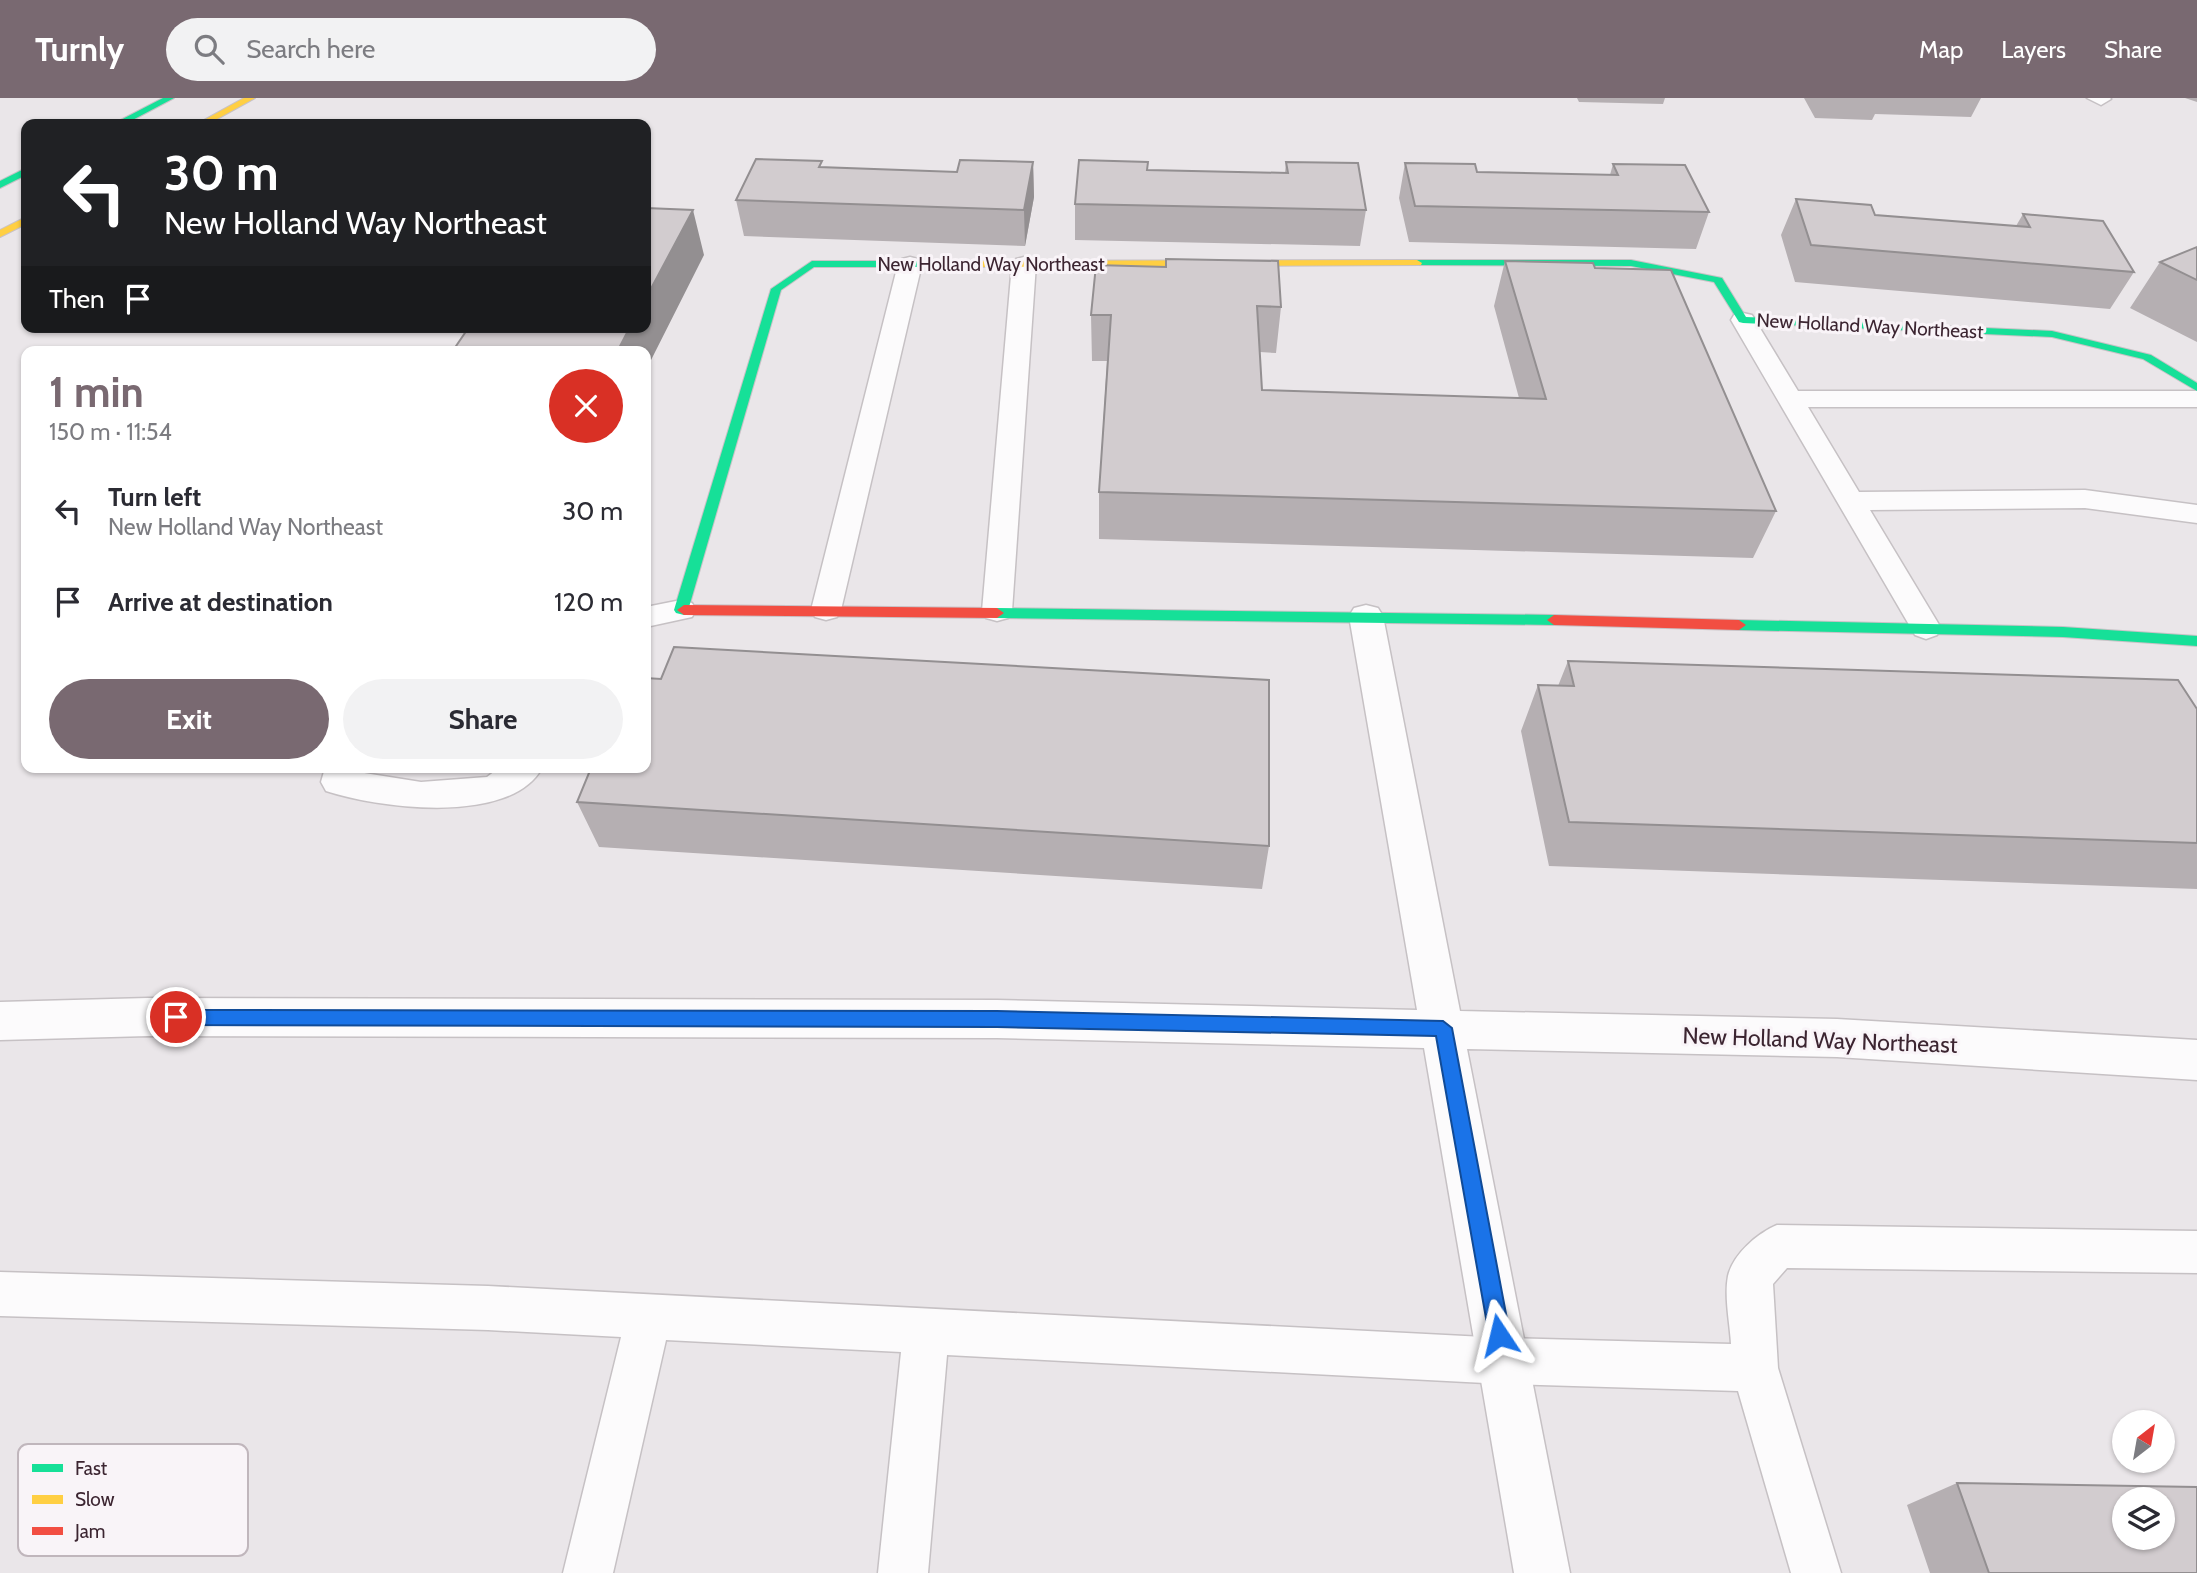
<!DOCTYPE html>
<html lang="en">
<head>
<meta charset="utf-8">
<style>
	body { margin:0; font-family:Cabin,sans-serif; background:#f2f2f3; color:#2b2b33; height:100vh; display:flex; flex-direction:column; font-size:26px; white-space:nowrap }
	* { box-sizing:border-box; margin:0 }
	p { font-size:23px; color:#7c7c81 }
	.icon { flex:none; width:38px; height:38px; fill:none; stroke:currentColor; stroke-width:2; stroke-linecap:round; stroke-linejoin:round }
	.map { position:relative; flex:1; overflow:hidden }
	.side { position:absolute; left:21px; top:248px; width:630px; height:427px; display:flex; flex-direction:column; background:#fff; border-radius:14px; box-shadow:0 2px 5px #0004 }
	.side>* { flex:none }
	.guide { position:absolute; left:21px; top:21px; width:630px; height:214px; border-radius:14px; box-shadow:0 2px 5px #0004; background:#202124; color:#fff; overflow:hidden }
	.needle { width:46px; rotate:31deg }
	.controls { position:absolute; left:2112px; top:1312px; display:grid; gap:14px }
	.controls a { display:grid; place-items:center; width:63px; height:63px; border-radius:50%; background:#fff; box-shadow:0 2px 5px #0004; font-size:35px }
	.pin { position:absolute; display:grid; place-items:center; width:60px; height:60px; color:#fff; margin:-30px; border:4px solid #fff; border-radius:50%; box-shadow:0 2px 7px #0007 }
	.me { position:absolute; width:77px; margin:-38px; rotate:350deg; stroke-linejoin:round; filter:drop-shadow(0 0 5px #0008) }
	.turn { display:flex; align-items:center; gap:24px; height:147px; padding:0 28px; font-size:32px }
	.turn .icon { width:91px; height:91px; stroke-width:2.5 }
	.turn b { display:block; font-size:49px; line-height:60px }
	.then { display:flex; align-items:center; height:66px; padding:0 28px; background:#0003; gap:14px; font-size:26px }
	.round { display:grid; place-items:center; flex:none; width:74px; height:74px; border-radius:37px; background:#f2f2f3 }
	.summary { display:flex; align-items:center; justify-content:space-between; height:119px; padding:0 28px }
	h1 { font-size:42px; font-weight:700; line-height:52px; color:#796971 }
	.action { display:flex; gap:14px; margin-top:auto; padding:14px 28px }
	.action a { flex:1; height:80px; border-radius:42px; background:#796971; color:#fff; font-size:28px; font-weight:700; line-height:80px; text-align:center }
	.action a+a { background:#f2f2f3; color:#2b2b33 }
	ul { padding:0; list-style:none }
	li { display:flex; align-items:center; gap:21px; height:91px; padding:0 28px }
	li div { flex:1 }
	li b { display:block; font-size:26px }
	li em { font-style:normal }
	header { display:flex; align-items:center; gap:42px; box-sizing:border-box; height:98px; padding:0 35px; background:#796971; color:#fff }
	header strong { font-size:33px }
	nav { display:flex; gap:38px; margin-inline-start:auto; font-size:24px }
	.search { width:490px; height:63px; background:#f2f2f3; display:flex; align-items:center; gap:18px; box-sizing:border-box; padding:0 24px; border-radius:38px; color:#7c7c81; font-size:26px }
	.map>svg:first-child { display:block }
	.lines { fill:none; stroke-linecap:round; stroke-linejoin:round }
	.lane-casing { stroke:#c6c1c4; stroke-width:3 }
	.street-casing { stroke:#c6c1c4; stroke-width:3 }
	.fast-casing { stroke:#c8c2c6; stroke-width:2 }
	.slow-casing { stroke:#c8c2c6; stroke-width:2 }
	.jam-casing { stroke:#c8c2c6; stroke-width:2 }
	.lane { fill:#fcfbfc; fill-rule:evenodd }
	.street { fill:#fcfbfc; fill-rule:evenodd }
	.fast { fill:#16e098; fill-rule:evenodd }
	.slow { fill:#ffcf43; fill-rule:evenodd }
	.jam { fill:#f24e42; fill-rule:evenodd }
	.wall { fill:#b5afb2 }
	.shaded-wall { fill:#938f91 }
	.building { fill:#d2cccf; stroke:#938f91; stroke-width:2; fill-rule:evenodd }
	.route { fill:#1a73e8; stroke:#114b97; stroke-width:2 }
	.labels { text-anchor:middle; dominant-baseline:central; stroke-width:6; stroke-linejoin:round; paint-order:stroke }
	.far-street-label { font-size:19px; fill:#3c2531; stroke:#f9f4f8 }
	.street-label { font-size:23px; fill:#3c2531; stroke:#f9f4f8 }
	.key { fill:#f9f4f8; stroke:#c0b6bc; stroke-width:2 }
	.key-label { font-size:19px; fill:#3c2531 }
</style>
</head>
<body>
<header>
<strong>Turnly</strong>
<div class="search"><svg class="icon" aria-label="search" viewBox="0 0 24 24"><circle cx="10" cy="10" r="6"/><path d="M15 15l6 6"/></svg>Search here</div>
<nav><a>Map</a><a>Layers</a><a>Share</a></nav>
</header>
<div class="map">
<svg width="2197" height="1475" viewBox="0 0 2197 1475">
	<rect width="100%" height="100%" fill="#eae6e9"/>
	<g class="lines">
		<!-- lane casing -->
		<g class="lane-casing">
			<path id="lane" d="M2087,0H2110L2111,1L2101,7Z
				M910,159L918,161L922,166L841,512L837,519L826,522L815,519L811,512L898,166L902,161Z
				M1024,159L1032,161L1036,166L1012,513L1008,520L997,523L986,520L982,513L1012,166L1016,161Z
				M1743,215L1752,217L1798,293H2197V309H1808L1859,394L2085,392L2197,407V425L2085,410L1870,412L1941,530L1937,537L1926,541L1915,537L1731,222L1734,217Z
				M681,502L692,505L696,512L692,519L646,529V509Z
				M325,670H359L358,674L421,684L487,679L499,670H542C510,728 378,710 326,693L321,684Z
				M1777,1127L2197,1133V1175L1787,1170L1773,1186L1778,1270L1841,1475H1791L1738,1293L1504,1286L947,1257L928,1475H878L901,1254L666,1242L613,1475H563L621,1239L488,1232L0,1218V1174L488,1188L1504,1240L1731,1246C1730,1226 1724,1199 1728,1178C1733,1156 1758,1135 1777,1127Z"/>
		</g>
		<!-- street casing -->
		<g class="street-casing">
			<path id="street" d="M1366,507L1378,510L1383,518L1460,913L1837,921L2197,942V982L1837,959L1467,951L1570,1475H1514L1424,950L997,940L148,938L0,942V904L148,900L997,902L1417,912L1349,518L1354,510Z"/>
		</g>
		<!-- fast casing -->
		<g class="fast-casing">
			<path id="fast" d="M163,0H174L125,26H113Z
				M26,70V77L0,90V83Z
				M1417,162H1631L1722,180L1746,219L2052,233L2151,257L2197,285V293L2143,261L2052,239L1743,225L1739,224L1714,184L1631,168L1413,167L1412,165Z
				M812,163H946L951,166L946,169H814L781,192L689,509L691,512L684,517L676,515L674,512L771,191Z
				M997,510L1554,517L1561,522L1554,527L997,520L990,515Z
				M1739,522L2063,529L2197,538V548L2063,539L1739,532L1732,527Z"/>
		</g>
		<!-- slow casing -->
		<g class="slow-casing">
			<path id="slow" d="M244,0H255L208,26H197Z
				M26,119V126L0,139V132Z
				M1417,162L1422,165L1421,167L946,169L941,166L946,163Z"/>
		</g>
		<!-- jam casing -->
		<g class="jam-casing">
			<path id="jam" d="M684,507L997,510L1004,515L997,520L684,517L677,512Z
				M1554,517L1739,522L1746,527L1739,532L1554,527L1547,522Z"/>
		</g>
		<!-- lane -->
		<use href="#lane" class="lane"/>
		<!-- street -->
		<use href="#street" class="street"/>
		<!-- fast -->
		<use href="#fast" class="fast"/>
		<!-- slow -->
		<use href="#slow" class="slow"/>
		<!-- jam -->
		<use href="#jam" class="jam"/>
	</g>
	<!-- wall -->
	<path class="wall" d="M1577,0H1665L1663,6L1579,4Z
		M1804,0H1981L1971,19L1875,16L1872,22L1815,20Z
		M2185,0H2197V4Z
		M1033,64L1034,99L1025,148L744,138L736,102L823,69L957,74Z
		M1286,64L1366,112L1360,148L1075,142V106L1147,72L1285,75Z
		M1405,65L1477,74L1610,77L1613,66L1709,114L1696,151L1409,144L1399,100Z
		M1796,101L1875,117L2016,128L2023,116L2134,174L2110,211L1795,184L1781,137Z
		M2197,149V244L2130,210L2160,164Z
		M1505,163L1595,170L1776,413L1753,460L1099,441V394L1107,263H1092L1091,217L1166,169L1281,209L1276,255L1260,254L1262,292L1519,300L1494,208Z
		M1568,563L2197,611V791L1549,768L1521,633L1538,587L1558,588Z
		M661,581L1269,748L1262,791L599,749L577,704Z
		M1957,1385L2197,1475H1930L1907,1407Z"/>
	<!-- shaded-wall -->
	<path class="shaded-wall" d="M1033,64L1034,99L1025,148L1024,112Z
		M693,112L704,157L646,272V254H617L630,229H646V200Z"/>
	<!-- building -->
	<path class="building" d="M756,61L822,63L819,69L957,74L960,62L1033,64L1024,112L736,102Z
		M1079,62L1148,64L1147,72L1288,75L1286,64L1358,65L1366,112L1075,106Z
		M1405,65L1475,66L1477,74L1618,77L1613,66L1685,67L1709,114L1415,108Z
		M1796,101L1871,107L1875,117L2030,129L2023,116L2103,123L2134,174L1811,147Z
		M646,110L693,112L646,200Z
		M2197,149V182L2160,164Z
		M1166,161L1278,163L1281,209L1257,208L1262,292L1546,301L1505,163L1593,165L1595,170L1671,172L1776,413L1099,394L1111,217H1091L1096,167L1166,169Z
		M469,229H630L617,254H452Z
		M674,549L1269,582V748L577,704L591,670H646V580L661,581Z
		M1568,563L2178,582L2197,611V745L1569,724L1538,587L1574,588Z
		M1957,1385L2197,1389V1475H1989ZM2124,1402H2163V1440H2124Z"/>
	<!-- route -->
	<path class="route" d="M176,912L997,913L1443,923L1452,930L1510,1237L1507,1245L1499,1248L1492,1245L1489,1237L1436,938L997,929L176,927L167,919Z"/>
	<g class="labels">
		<!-- far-street labels -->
		<g class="far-street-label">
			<text x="991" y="166">New Holland Way Northeast</text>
			<text transform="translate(1870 228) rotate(3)">New Holland Way Northeast</text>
		</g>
		<!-- street labels -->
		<g class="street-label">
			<text transform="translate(1820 942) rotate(2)">New Holland Way Northeast</text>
		</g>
	</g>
	<!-- legend -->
	<rect x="18" y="1346" width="230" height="112" rx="10" class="key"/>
	<rect x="32" y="1366" width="31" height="8" fill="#16e098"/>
	<rect x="32" y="1397" width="31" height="9" fill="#ffcf43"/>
	<rect x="32" y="1429" width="31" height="8" fill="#f24e42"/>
	<g class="key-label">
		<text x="75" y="1377">Fast</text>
		<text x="75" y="1408">Slow</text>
		<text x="75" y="1440">Jam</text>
	</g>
</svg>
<div class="controls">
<a><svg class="needle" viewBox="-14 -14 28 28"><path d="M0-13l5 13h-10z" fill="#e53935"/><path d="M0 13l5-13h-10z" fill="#7c7c81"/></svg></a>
<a><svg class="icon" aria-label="layers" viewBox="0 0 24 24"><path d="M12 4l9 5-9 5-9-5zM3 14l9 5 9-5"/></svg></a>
</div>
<div class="pin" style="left:176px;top:919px;background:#d93025"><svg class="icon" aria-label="arrive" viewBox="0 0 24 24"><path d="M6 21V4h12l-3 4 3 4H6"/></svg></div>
<svg class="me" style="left:1499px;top:1237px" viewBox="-20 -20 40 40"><path d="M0-17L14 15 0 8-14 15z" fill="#1a73e8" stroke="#fff" stroke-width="4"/></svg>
<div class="guide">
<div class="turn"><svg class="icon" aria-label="left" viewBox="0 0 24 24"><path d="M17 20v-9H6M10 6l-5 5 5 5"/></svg><div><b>30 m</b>New Holland Way Northeast</div></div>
<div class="then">Then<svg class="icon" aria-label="arrive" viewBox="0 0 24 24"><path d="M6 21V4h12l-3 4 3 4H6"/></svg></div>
</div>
<section class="side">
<div class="summary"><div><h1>1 min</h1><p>150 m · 11:54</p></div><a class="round" style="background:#d93025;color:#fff"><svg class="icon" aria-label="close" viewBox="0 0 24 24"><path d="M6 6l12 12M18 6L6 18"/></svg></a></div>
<ul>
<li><svg class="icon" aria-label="left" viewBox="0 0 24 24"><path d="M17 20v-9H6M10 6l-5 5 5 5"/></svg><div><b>Turn left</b><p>New Holland Way Northeast</p></div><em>30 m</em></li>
<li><svg class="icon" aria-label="arrive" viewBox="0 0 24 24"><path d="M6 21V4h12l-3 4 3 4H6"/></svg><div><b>Arrive at destination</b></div><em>120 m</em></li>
</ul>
<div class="action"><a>Exit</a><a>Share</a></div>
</section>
</div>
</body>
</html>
